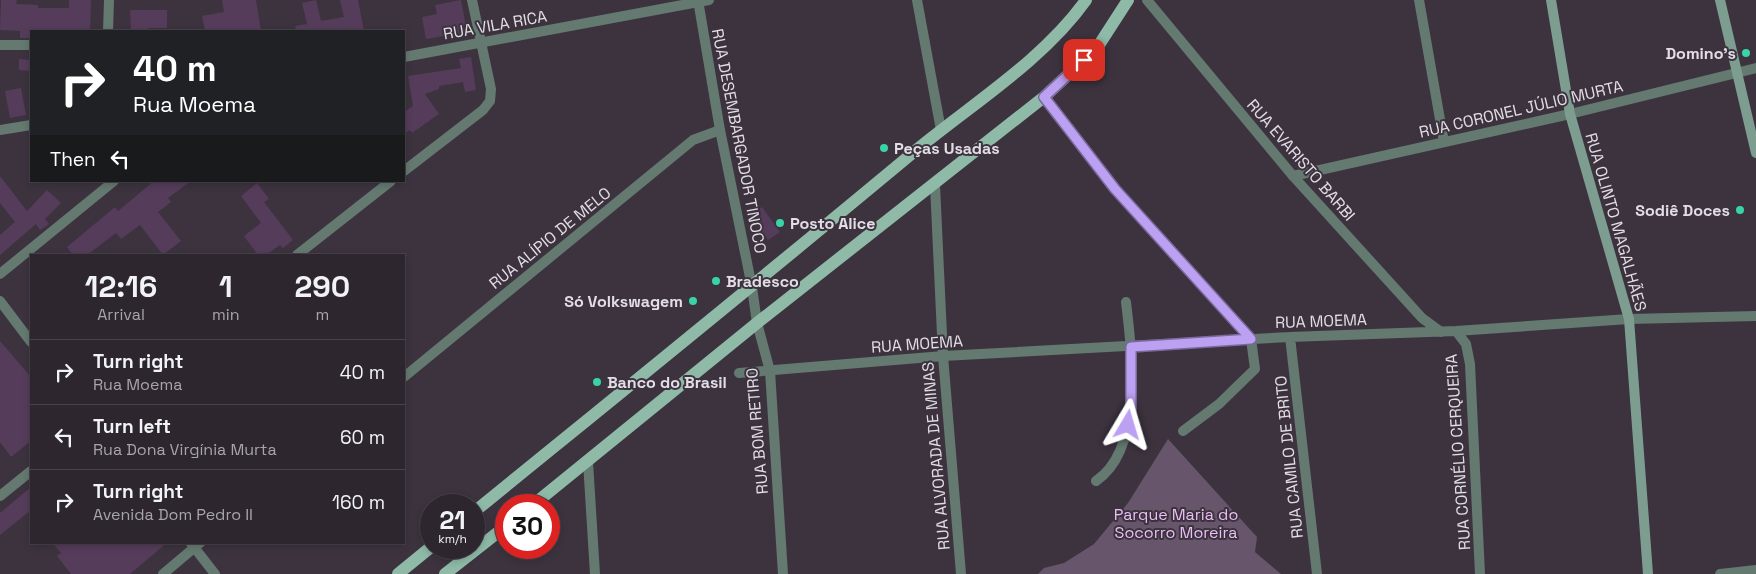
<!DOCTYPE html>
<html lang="en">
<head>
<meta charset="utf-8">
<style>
	body { margin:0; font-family:"Space Grotesk",sans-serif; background:#39323b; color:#f1f3f6; height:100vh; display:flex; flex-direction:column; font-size:19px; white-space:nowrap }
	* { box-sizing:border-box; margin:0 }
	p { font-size:16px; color:#a7a5aa }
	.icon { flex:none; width:28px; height:28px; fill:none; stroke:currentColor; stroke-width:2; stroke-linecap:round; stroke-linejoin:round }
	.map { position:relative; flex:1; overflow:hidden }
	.details { position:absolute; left:30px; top:254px; width:375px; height:290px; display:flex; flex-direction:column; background:#2d262f; border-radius:0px; box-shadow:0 2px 8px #0003,0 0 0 1px #48434b }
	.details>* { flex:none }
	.hud { position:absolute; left:30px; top:30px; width:375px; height:152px; border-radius:0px; box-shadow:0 2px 8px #0003,0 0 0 1px #48434b; background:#202124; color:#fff; overflow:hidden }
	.speed { position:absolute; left:420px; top:494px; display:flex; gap:10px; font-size:25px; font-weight:700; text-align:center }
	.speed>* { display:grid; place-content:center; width:65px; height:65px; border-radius:50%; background:#2d262f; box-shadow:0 2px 8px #0003,0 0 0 1px #48434b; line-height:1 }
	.speed small { font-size:12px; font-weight:400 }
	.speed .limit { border:8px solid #d22; background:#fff; color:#111 }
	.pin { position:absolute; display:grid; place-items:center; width:42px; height:42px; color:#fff; margin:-21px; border-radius:10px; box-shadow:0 2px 8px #0006 }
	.me { position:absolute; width:55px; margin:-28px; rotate:7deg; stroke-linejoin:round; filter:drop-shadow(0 0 4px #0008) }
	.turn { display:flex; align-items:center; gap:18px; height:105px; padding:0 20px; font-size:22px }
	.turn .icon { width:65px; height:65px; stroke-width:2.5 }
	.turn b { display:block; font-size:35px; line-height:42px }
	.then { display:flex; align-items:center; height:48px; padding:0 20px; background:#0003; gap:10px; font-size:19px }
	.eta { display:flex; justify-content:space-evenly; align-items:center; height:85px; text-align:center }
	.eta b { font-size:30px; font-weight:700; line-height:35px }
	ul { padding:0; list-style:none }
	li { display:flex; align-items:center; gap:15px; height:65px; padding:0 20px; border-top:1px solid #48434b }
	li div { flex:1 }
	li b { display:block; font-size:19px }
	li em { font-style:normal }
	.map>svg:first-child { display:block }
	.green { fill:#67566b }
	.building { fill:#553c5b }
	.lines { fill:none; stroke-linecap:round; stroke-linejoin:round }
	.minor { stroke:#647970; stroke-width:10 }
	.tertiary { stroke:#647970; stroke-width:10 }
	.secondary { stroke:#7d9d90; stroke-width:10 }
	.primary { stroke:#8fbaa8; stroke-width:12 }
	.route-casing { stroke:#7a689d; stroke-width:12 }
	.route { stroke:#bca0f2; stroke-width:9 }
	.poi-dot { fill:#39d4a5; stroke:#3c333f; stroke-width:2 }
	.labels { text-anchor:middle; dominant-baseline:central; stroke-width:4; stroke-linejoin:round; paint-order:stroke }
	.street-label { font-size:16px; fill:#e3dde5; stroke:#3c333f }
	.poi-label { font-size:16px; font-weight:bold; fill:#e3dde5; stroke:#3c333f; text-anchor:start }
	.park-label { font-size:16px; fill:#ebbef6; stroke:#3c333f }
</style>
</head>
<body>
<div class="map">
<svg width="1756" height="574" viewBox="0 0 1756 574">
	<rect width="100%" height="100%" fill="#3c333f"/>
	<!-- green -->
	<path class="green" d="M1168,439L1257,537L1255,552L1281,574H1038L1044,568L1064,563L1094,544L1128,503Z"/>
	<!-- building -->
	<path class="building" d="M1,0H17L16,4L38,5V8H69V0H91L90,31H31V38H20V31L0,30Z
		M222,0H256L261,31H205L202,16L224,12Z
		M316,0L321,21L344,17L340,0H358L364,31H296L295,26L307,24L302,3Z
		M461,0L467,32L426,39L422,17L437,14L435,5Z
		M130,10H167V28H148V31H131Z
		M471,57L476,90L465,92L463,82L439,86V89L425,94L439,114L412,133L410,130L404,134V112L413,106L408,76L461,68L459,59Z
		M19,59L31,60V71L19,70Z
		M21,88L26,115L10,118L5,91Z
		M0,176L27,211L47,190L61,203L45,219L49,224L40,230L36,224L0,255V235L15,222L0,203Z
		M154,181H191L168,198L171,202L158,212L181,241L163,255L140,225L121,239L116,233L87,255H73L67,247L115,207L118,211Z
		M257,183L269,199L264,202L293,240L283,248L280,245L266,255H258L244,236L261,223L241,196Z
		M762,207L780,232L768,240L750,216Z
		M0,341L31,377V441L11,457L0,442Z
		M31,487V510L0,535V513Z
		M52,542H168L130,574H71L57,556L61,553Z"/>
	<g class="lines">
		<!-- minor -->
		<path class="minor" d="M917,0L941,130
			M108,31L109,0
			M0,45H31
			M1044,97L1115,189L1251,339L1255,369L1219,404L1183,431
			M404,171L483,110L490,101L491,89L472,0
			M1293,176L1422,318L1441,332
			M935,185L943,356L961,574
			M297,255L391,181
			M0,274L114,181
			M757,323L770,371L783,574
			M1456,331L1466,344L1470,364L1480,574
			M1290,337L1317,574
			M739,373L943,356L1290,337L1456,331L1629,319L1756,316
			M404,377L693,140L720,130
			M588,462L595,574
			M1096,481C1144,449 1132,352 1126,302
			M0,496L31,471
			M163,574L201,542
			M1720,574L1756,570"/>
		<!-- tertiary -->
		<path class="tertiary" d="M698,0L720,130L752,287L757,323
			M1147,0L1293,176L1570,114L1756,68
			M1419,0L1444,142
			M404,57L709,0
			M0,130L31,125
			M0,301L31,342
			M190,542L215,574"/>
		<!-- secondary -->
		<path class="secondary" d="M1551,0L1570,114L1629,319L1648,574
			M1720,0L1756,153"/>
		<!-- primary -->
		<path class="primary" d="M533,505L757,323L1044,97L1097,48L1128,0
			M474,512C619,394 765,276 909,156C967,107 1042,62 1086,0
			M398,574L431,547
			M445,574L506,526"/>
	</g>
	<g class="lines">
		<!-- route casing -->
		<g class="route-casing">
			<path id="route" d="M1084,60L1044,97L1115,189L1251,339L1131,347V410L1128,425"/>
		</g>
		<!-- route -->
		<use href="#route" class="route"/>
	</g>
	<!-- markers -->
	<g class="poi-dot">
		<circle cx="1746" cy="53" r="5"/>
		<circle cx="884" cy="148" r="5"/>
		<circle cx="1740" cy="210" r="5"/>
		<circle cx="780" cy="223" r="5"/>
		<circle cx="716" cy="281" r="5"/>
		<circle cx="693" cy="301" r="5"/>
		<circle cx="597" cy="382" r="5"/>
	</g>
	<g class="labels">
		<!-- street labels -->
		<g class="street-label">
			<text transform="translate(495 25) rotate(-10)">RUA VILA RICA</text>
			<text transform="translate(1521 109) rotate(-13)">RUA CORONEL JÚLIO MURTA</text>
			<text transform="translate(739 141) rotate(79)">RUA DESEMBARGADOR TINOCO</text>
			<text transform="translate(1301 160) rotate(49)">RUA EVARISTO BARBI</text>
			<text transform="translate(1616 222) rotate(74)">RUA OLINTO MAGALHÃES</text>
			<text transform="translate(550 238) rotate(-39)">RUA ALÍPIO DE MELO</text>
			<text transform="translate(1321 321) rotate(-2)">RUA MOEMA</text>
			<text transform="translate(917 344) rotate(-4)">RUA MOEMA</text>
			<text transform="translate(757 431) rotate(-95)">RUA BOM RETIRO</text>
			<text transform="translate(1458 452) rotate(-94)">RUA CORNÉLIO CERQUEIRA</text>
			<text transform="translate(936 456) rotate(-95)">RUA ALVORADA DE MINAS</text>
			<text transform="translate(1289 457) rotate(-96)">RUA CAMILO DE BRITO</text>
		</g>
		<!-- poi labels -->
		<g class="poi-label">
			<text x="1736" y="53" text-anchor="end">Domino’s</text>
			<text x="894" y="148">Peças Usadas</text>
			<text x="1730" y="210" text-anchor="end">Sodiê Doces</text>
			<text x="790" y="223">Posto Alice</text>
			<text x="726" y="281">Bradesco</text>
			<text x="683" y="301" text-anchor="end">Só Volkswagem</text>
			<text x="607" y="382">Banco do Brasil</text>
		</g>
		<!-- park labels -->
		<g class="park-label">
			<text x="1176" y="514">Parque Maria do<tspan x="1176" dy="18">Socorro Moreira</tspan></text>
		</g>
	</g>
</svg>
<div class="speed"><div>21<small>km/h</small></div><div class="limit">30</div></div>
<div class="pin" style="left:1084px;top:60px;background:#d93025"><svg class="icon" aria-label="arrive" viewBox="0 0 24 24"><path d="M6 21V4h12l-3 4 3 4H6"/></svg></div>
<svg class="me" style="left:1128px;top:425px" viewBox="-20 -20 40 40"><path d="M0-17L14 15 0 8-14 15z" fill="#bca0f2" stroke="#fff" stroke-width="4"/></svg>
<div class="hud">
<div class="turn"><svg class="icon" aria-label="right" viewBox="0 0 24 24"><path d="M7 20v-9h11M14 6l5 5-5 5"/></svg><div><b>40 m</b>Rua Moema</div></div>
<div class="then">Then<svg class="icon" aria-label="left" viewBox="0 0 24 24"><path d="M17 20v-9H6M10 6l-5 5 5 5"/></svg></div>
</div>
<section class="details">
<div class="eta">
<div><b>12:16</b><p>Arrival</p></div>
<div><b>1</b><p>min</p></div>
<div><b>290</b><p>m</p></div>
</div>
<ul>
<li><svg class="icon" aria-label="right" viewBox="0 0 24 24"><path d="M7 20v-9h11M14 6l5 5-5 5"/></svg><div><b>Turn right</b><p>Rua Moema</p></div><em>40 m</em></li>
<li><svg class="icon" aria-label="left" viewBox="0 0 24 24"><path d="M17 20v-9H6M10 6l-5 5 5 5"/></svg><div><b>Turn left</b><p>Rua Dona Virgínia Murta</p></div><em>60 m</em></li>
<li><svg class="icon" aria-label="right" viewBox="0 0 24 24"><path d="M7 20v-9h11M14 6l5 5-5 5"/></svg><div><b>Turn right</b><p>Avenida Dom Pedro II</p></div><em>160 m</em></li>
</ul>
</section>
</div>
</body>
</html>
